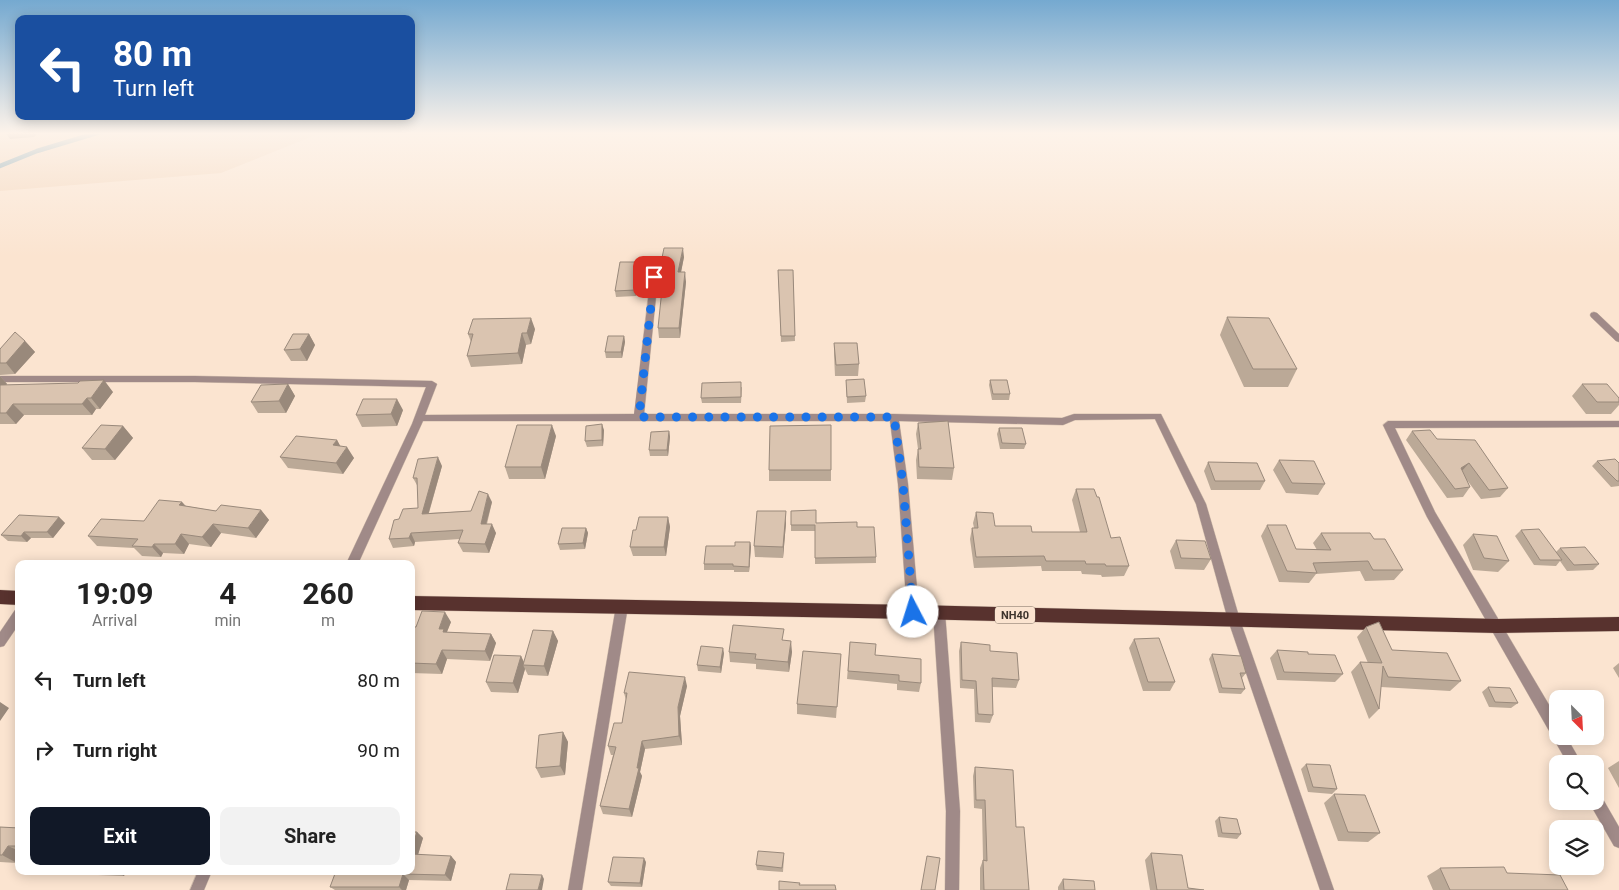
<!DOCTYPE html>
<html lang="en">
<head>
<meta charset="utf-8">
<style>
	body { margin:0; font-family:Roboto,sans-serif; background:#f2f2f2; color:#222; height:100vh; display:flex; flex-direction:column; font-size:19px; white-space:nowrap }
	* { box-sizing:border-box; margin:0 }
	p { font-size:16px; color:#767676 }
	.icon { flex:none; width:28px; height:28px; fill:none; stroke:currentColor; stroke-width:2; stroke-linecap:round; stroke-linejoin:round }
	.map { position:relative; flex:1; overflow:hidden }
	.details { position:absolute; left:15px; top:560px; width:400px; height:315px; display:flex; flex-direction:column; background:#fff; border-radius:10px; box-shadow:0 2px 12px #0003 }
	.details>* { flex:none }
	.banner { position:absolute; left:15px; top:15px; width:400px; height:105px; border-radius:10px; box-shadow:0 2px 12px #0003; background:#1a4fa0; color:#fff; overflow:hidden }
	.needle { width:32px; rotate:156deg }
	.tools { position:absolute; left:1549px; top:690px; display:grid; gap:10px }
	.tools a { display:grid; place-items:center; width:55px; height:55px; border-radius:10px; background:#fff; box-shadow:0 2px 12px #0003; font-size:25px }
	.pin { position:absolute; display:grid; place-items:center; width:42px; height:42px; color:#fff; margin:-21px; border-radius:10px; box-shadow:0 2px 8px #0006 }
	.me { position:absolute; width:55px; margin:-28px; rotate:355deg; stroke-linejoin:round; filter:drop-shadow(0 0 4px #0008) }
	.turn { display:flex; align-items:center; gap:18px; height:105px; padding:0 15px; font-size:22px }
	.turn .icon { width:65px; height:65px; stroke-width:2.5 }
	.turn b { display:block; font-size:35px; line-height:42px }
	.eta { display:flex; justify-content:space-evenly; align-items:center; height:85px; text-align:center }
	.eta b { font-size:30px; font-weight:700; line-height:35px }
	.primary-button { display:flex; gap:10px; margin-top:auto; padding:10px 15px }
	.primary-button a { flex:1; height:58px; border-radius:10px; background:#111827; color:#fff; font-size:20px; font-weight:700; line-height:58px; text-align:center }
	.primary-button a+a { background:#f2f2f2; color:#222 }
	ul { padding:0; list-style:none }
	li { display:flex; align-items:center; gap:15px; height:70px; padding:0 15px }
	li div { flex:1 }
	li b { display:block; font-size:19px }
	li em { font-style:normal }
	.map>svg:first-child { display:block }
	.built { fill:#f4d7bd }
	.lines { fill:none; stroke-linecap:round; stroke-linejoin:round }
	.stream { stroke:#6898ac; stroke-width:4.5 }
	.minor-casing { stroke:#d5c1af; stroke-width:1 }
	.trunk-casing { stroke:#d5c1af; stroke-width:1 }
	.minor { fill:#a08a88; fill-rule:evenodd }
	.trunk { fill:#58322e; fill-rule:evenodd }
	.wall { fill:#bba997 }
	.shaded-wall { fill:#99897b }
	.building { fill:#dac4b0; stroke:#99897b }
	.route { stroke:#1a73e8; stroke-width:9; stroke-dasharray:0 16.2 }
	.labels { text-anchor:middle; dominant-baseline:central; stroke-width:5; stroke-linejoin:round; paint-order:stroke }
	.shield { fill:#fbe4d0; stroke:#76695d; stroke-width:1 }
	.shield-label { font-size:11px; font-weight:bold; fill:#3d342c }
</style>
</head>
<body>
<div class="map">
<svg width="1619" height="890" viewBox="0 0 1619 890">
	<rect width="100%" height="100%" fill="#fbe4d0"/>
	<!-- built -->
	<path class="built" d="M0,132H323L221,173L0,191Z"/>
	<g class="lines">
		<!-- stream -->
		<path class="stream" d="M0,166L37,151L100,132"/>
		<!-- minor casing -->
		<g class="minor-casing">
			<path id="minor" d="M651,275H654L658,277L644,414H894L1062,418L1074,414H1161L1206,504L1240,620L1334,890H1320L1228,620L1196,504L1155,419L1075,420L1063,425L899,421L908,484L919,612L917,616L913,617L909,616L907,612L898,484L890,421H423L358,564H346L412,424L426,387L195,382H0V376H195L432,381L437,384L425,415L634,414Z
				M1594,312L1597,313L1619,334V342L1616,341L1591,317L1590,315L1591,313Z
				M1388,421H1619V427L1395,428L1435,512L1558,720V736H1566L1582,764H1568L1427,517L1383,425Z
				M622,601L626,602L628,606L582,890H568L616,606L618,602Z
				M939,607L943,608L945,612L960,811L959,890H945L946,811L933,612L935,608Z
				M19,609V624L4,646L0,647V632L15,610Z
				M1595,792L1600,794L1619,827V848L1614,846L1590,804L1589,801H1595Z
				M198,871H212L204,890H190Z"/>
		</g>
		<!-- trunk casing -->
		<g class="trunk-casing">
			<path id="trunk" d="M0,590L19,591V605L0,604Z
				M411,596L913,605L1497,619L1619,617V631L1497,633L913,619L411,610Z"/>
		</g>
		<!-- minor -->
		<use href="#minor" class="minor"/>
		<!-- trunk -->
		<use href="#trunk" class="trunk"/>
	</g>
	<!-- wall -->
	<path class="wall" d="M684,257L681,272L686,282L680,338H659L658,328L670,289L663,267L662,258Z
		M641,268L636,296L616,297L615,291Z
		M778,270H793L795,341L781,342Z
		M1227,317L1297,369L1288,387H1244L1220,335Z
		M535,329L531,344L526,345L522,364L471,367L467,356L471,342L468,334Z
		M309,334L315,345L307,361H291L284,350Z
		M624,336L625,342L622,358H606L605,352Z
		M25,341L35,352L15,374L0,375V349Z
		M834,343L859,364L858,376H835L834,355Z
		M0,376L7,384L6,385L113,392L100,409H96L92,415H24L16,424H0Z
		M846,380L866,396L865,402L847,403Z
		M990,380L1010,394L1009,400H992L989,385Z
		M288,384L295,396L286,413H258L251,402Z
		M1582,384L1619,398V405L1611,414H1586L1572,396Z
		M742,387L741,403H702L701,398Z
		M403,410L397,426L362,427L356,415Z
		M918,423L954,468L952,480L917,479L916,460L918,449L916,434Z
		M123,426L133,438L115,460H92L82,448Z
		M999,428L1026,444L1024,449H1000L997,434Z
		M604,430L603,446L587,447L585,441Z
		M669,431L670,437L668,456H650L649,450Z
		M1412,431L1437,439L1508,488L1500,497L1481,499L1467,480L1470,487L1463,497L1447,498L1406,440Z
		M556,436L545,479H509L505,467Z
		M337,440L340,446L354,458L343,474L288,468L280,457Z
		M1279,460L1325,484L1318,495L1286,493L1273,470Z
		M1597,461L1619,463V486L1611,487L1592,466Z
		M1208,462L1265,481L1260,490H1211L1204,471Z
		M442,466L429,513L471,511L492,502L487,524L496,533L489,553L463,552L458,543L460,539L415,542L414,546L393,548L389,539L399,519L418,508V487L413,478Z
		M769,470H831V481H769Z
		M1076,489L1111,538L1129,566L1124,576L1102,577L1101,575L1082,574L1081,571H1042L1041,566L974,568L970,539L972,528H974L973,523L976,512L995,526L1032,532H1080L1072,500Z
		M182,502L186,506L216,511L261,510L269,520L256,538L221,533L211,547L189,544L184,554L163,553L161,557L142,556L134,548L97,546L88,536L144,521Z
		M791,511L816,523L876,557V563L815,564V531H791Z
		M59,517L65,523L53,538H31L27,542L8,541L1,535Z
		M668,517L670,527L666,556H633L630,547Z
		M786,523L783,558L755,557L754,546Z
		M1267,525L1296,549L1317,550L1313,543L1321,533L1374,539L1403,570L1394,580L1365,581L1360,571L1316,574L1309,583L1279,582L1261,536Z
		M586,528L588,533L585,549L560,550L558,544Z
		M1521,530L1556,552L1560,548L1599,564L1593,570L1567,571L1560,561L1556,566L1534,565L1515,536Z
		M1473,534L1509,561L1498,572L1473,570L1463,545Z
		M1176,540L1211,559L1204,570L1175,569L1170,551Z
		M750,542L751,547L749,572H734V570H704V564L735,546Z
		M451,622L447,632L491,634L496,643L490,661L447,659L442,674L411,673V627H416Z
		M1366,627L1392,650L1461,681L1450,691L1381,687L1379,709L1369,719L1351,672L1360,662L1368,663L1357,637Z
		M553,631L558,641L548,676L528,675L525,669L518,693L491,692L486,682L521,656L524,662Z
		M1134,639L1175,682L1170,691H1143L1129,648Z
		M784,641L792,652L789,672L756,669V664L730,662L729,652Z
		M850,642L875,655L921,683L919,692L897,690V684L847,679Z
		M961,642L990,651L1019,680L1016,688L992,687L993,715L990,723L975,722L974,689L960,688L959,651Z
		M1277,650L1308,654L1343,674L1335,682L1277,680L1270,658Z
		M724,653L721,673L698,671L697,665Z
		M841,654L836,718L797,714V704Z
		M1212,654L1246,673L1242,678L1245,689L1241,694L1219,693L1209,659Z
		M1619,663V678L1613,668Z
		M687,686L680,716L682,745L645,749L640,772L642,776L632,817L603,814L600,806L613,755H611L608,746L622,723L626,700L624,693Z
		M1488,687L1518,703L1511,708L1489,707L1482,692Z
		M563,732L568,742L565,775L541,778L536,768Z
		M1619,761V788L1608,768Z
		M1306,764L1337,789L1332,794L1308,792L1301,769Z
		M975,767L1016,827L1029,890H980V868L983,860L982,809L974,808L973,776Z
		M1334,794L1380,833L1368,842L1338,841L1324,803Z
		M1219,817L1241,834L1237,839L1218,837L1215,821Z
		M0,827L19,828V860L17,863L0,862Z
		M417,832L423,838L418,855L451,856L456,862L451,881L409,880L406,890H335L330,887L411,871Z
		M1151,853L1188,888L1204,890H1150L1145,860Z
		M784,857L783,872L757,870L756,865Z
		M646,862L642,887L611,886L608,882Z
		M1440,868L1507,873L1568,890H1433L1427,876Z
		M77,871H181L180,873L126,871L124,876L98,875L93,872Z
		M1063,879L1095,890H1058V887Z"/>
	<!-- shaded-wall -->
	<path class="shaded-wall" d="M5,132H39L34,137L10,139Z
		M683,248L684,257L679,282L678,272Z
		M640,262L641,268L636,296L635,290Z
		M685,272L686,282L680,338L679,328Z
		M531,318L535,329L531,344L527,333Z
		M522,333L526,345L522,364L518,353Z
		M309,334L315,345L307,361L300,349Z
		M624,336L625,342L622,358L621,352Z
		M25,341L35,352L15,374L6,363Z
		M0,376L7,384L0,392Z
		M104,380L113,392L100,409L91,398Z
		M288,384L295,396L286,413L279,401Z
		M87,398L96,409L92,415L82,404Z
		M397,399L403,410L397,426L391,414Z
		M13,404L24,415L16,424L6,413Z
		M602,424L604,430L603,446L602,440Z
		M552,425L556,436L545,479L541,467Z
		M123,426L133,438L115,460L105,449Z
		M669,431L670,437L668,456L667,450Z
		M337,440L343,451L333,445Z
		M347,447L354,458L343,474L336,463Z
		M438,457L442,466L426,522L422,514Z
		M1469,463L1461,472V468Z
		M488,494L492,502L484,532L481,524Z
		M182,502L190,512L179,505Z
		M261,510L269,520L256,538L248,528Z
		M786,511V523L783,558V547Z
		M59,517L65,523L53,538L47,532Z
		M668,517L670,527L666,556L664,547Z
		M213,524L221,533L211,547L202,537Z
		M492,524L496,533L489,553L485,544Z
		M586,528L588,533L585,549L583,543Z
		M24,532L31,538L27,542L21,536Z
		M411,533L415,542L414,546L409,538Z
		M181,534L189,544L184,554L175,544Z
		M750,542L751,547L749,572V567Z
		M154,544L163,553L161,557L152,547Z
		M445,612L451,622L446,634L449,639L439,629Z
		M553,631L558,641L548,676L544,666Z
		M491,634L496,643L490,661L485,651Z
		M791,641L792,652L789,672L788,662Z
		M723,648L724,653L721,673L720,667Z
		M442,650L447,659L442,674L436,664Z
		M521,656L525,665H523L525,669L518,693L513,683Z
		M685,677L687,686L680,716L682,745L679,736L678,707Z
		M0,702L9,708L0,721Z
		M563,732L568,742L565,775L560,766Z
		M642,741L645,749L640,772L642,776L632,817L629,809Z
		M417,832L423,838L416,861L411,856V849Z
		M8,846L19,851V860L17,863L2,855Z
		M451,856L456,862L451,881L445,875Z
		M644,858L646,862L642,887L640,883Z
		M116,871H126L124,876Z
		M403,874L409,880L406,890H402L399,887Z
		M542,875L544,879L542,890H538Z"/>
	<!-- building -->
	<path class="building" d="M664,248H683L678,272H685L679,328H658L662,289H671L662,258Z
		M620,262H640L635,290L615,291Z
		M778,270H793L795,336H781Z
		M1227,317L1269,318L1297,369H1253Z
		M531,318L527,333H522L518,353L467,356L473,334H468L473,319Z
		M15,332L25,341L6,363H0V349Z
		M293,334H309L300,349L284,350Z
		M608,336H624L621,352H605Z
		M834,343H857L859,364L836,365Z
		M864,379L866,396L847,397L846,380Z
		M104,380L91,398H87L82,404H13L6,413H0V385L78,383L80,381Z
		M990,380H1007L1010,394H993Z
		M741,382V397L701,398L702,383Z
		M288,384L279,401L251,402L261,385Z
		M1582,384H1607L1619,398V402H1597Z
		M363,399H397L391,414L356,415Z
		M948,421L954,468L919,467L918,449H921L918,423Z
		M602,424V440L585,441L586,426Z
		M101,425L123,426L105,449L82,448Z
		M517,425H552L541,467H505Z
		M831,425V470H769L770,426Z
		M999,428H1022L1026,444L1002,443Z
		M1430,430L1437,439L1475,440L1508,488L1489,490L1469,463L1461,468L1470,487L1455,489L1412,431Z
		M669,431L667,450H649L651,432Z
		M296,436L337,440L333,445L347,447L336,463L280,457Z
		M438,457L422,514L471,511L479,491L488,494L481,524H492L485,544L458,543L463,530L411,533L409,538L389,539L394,520L399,519L403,509L418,508L417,478H413L418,459Z
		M1615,459L1619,463V481H1617L1597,461Z
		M1279,460L1314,461L1325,484L1292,483Z
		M1208,462L1257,463L1265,481H1215Z
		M1076,489H1094L1097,497H1099L1111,538L1120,537L1129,566H1106L1105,564H1086L1085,561H1046L1044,556L976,557L972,528H978L976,512L993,513L995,526H1031L1032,532H1087Z
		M159,500L182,502L179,505L216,511L221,505L261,510L248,528L213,524L202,537L181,534L175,544H154L152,547L132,546L138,539L88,536L101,519L144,521Z
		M816,510V523L857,522V527H874L876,557L815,558V525H791V511Z
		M757,511H786L783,547L754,546Z
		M19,515L59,517L47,532H24L21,536L1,535Z
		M639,517H668L664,547H630L633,530H636Z
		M1267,525H1286L1296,549L1331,550L1321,533H1370L1374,539H1385L1403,570H1373L1368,561L1313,563L1317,573L1287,571Z
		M562,528H586L583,543L558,544Z
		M1539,529L1562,560H1540L1521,530Z
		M1473,534L1497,536L1509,561L1484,558Z
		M1176,540L1205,541L1211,559L1181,558Z
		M735,542H750L749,567L733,566V564H704L706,546H735Z
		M1585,547L1599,564L1574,565L1560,548Z
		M422,611L445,612L439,629H444L443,632L491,634L485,651L442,650L436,664L411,663V627H416Z
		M1379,622L1392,650L1447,653L1461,681L1388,677L1383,666L1379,709L1360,662L1382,663L1366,627Z
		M733,625L784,629L782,640L791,641L788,662L755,659L756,654L729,652Z
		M533,630L553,631L544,666L523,665Z
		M1159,638L1175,682H1148L1134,639Z
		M850,642L876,644L875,655L921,659V683L899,681V675L848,671Z
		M961,642L990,645V651L1017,653L1019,680L992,678L993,715L978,714L976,681L962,680Z
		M701,646L723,648L720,667L697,665Z
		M1277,650L1308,652V654L1335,655L1343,674L1284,672Z
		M803,651L841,654L837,707L797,704Z
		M1212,654L1241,656L1246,673H1240L1245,689L1222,688Z
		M494,655L521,656L513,683L486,682Z
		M629,672L685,677L678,707L679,736L642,741L637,768H639L629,809L600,806L616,747L608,746L614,723H622L627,693H624Z
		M1488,687L1510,688L1518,703L1495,702Z
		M563,732L560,766L536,768L539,735Z
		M1306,764L1330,765L1337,789L1313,787Z
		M975,767L1013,770L1016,827H1024L1029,890H984L983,860L987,861L985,800H976Z
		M1334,794L1365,795L1380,833L1348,832Z
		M1219,817L1237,819L1241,834L1222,833Z
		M0,827L19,828V846H8L2,855H0Z
		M411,832H417L411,849Z
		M758,851L784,853L782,868L756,865Z
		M1151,853L1182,855L1188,888L1204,890H1157Z
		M411,854L451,856L445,875L403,874L399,887H330L336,871H411Z
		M927,856L940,858L935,890H921Z
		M613,857L644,858L640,883L608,882Z
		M1504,867L1507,873L1560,875L1568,890H1450L1440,868Z
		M510,874L542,875L538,890H506Z
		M1063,879L1094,881L1095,890H1064Z
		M779,881L800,883L799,885H835L836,890H779Z"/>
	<!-- sky -->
	<linearGradient id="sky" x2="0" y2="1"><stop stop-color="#75a9d0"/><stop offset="0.52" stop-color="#fdf3ea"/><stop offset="1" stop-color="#fdf3ea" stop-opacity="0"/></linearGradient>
	<rect width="1619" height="256" fill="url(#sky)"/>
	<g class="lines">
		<!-- route -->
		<path class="route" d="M654,277L639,417H894L903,484L913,612"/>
	</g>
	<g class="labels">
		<!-- shield labels -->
		<rect class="shield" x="995" y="606.5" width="40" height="17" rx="4"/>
		<g class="shield-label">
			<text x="1015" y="615">NH40</text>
		</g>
	</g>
</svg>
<div class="tools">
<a><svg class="needle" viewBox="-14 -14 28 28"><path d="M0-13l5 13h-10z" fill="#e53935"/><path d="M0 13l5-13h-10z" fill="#767676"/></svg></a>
<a><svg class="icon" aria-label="search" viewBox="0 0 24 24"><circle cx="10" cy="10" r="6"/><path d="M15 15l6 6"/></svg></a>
<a><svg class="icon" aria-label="layers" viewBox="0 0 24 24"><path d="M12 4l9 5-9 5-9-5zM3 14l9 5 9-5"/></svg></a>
</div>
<div class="pin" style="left:654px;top:277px;background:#d93025"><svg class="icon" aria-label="arrive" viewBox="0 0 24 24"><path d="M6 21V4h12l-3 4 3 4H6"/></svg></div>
<svg class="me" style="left:913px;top:612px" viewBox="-20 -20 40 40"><circle r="19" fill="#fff"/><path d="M0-13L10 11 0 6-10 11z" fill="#1a73e8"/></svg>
<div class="banner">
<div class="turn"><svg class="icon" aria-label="left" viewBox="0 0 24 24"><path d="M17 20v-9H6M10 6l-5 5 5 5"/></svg><div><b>80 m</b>Turn left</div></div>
</div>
<section class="details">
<div class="eta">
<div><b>19:09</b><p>Arrival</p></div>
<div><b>4</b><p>min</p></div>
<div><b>260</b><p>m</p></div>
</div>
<ul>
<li><svg class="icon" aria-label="left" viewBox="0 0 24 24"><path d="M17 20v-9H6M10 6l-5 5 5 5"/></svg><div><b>Turn left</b></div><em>80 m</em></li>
<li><svg class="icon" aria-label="right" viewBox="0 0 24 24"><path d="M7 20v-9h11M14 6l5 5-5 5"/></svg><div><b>Turn right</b></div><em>90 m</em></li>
</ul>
<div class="primary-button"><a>Exit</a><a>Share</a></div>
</section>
</div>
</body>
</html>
